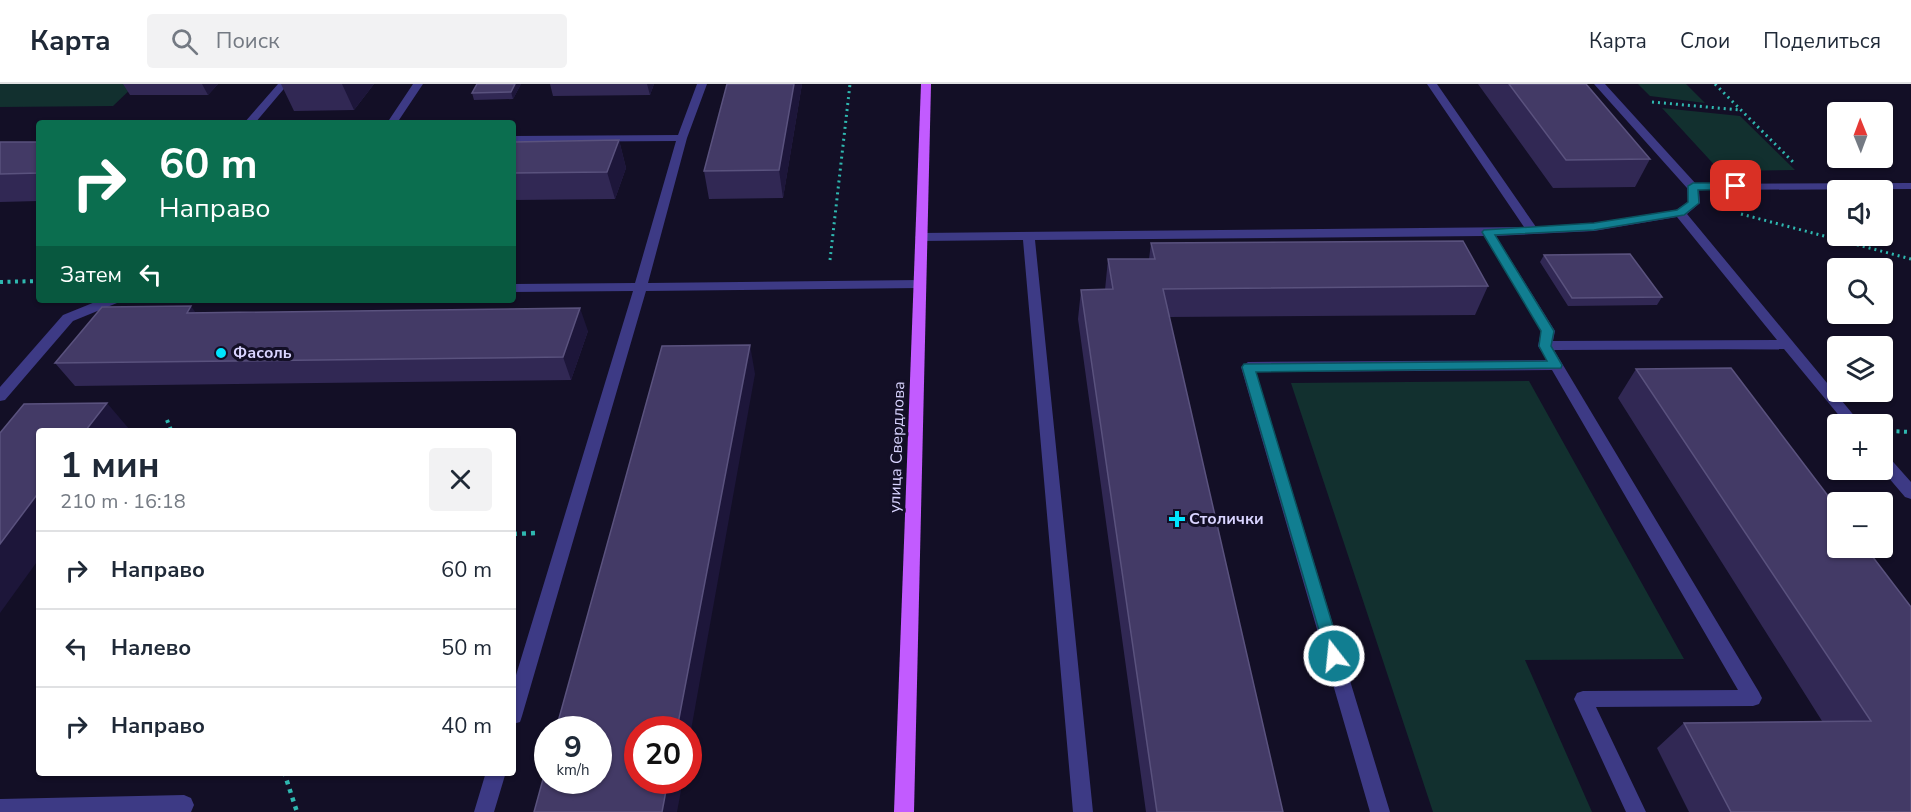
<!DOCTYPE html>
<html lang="ru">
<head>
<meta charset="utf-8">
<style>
	body { margin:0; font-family:"Nunito Sans",sans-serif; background:#f2f2f3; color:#1f2937; height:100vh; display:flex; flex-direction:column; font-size:22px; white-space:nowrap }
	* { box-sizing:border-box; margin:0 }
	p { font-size:20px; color:#747a83 }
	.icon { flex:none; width:33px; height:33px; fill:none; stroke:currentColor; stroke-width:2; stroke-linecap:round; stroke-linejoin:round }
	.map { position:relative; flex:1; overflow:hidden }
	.drawer { position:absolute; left:36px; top:344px; width:480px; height:348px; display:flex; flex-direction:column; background:#fff; border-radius:6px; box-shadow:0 2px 4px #0004 }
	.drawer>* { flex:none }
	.hud { position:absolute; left:36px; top:36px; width:480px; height:183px; border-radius:6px; box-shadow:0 2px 4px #0004; background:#0b6e4f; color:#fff; overflow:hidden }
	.needle { width:39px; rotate:359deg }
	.tools { position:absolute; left:1827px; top:18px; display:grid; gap:12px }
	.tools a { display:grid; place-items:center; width:66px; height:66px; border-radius:6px; background:#fff; box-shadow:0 2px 4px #0004; font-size:30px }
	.speed { position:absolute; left:534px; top:632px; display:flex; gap:12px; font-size:30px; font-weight:700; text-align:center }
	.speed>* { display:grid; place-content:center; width:78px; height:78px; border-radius:50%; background:#fff; box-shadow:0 2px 4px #0004; line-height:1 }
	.speed small { font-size:15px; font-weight:400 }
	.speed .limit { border:9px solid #d22; background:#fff; color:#111 }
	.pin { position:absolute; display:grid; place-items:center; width:51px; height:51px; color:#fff; margin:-26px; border-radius:12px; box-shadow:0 3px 9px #0006 }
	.me { position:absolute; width:66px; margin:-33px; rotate:344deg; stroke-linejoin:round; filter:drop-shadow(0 0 4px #0008) }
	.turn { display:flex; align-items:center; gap:21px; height:126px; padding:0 24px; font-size:27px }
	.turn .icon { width:78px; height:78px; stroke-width:2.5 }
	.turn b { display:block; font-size:42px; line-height:51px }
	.then { display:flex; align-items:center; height:57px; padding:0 24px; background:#0003; gap:12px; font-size:22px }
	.round { display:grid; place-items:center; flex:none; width:63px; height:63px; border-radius:6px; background:#f2f2f3 }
	.summary { display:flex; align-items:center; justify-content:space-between; height:102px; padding:0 24px }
	h1 { font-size:36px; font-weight:700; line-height:45px }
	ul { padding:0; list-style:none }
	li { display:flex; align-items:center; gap:18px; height:78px; padding:0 24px; border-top:2px solid #e0e1e3 }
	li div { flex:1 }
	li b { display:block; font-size:22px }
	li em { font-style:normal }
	header { display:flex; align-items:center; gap:36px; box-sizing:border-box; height:84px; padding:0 30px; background:#fff; border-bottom:2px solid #e0e1e3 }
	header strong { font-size:28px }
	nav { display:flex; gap:33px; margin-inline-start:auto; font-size:21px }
	.search { width:420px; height:54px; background:#f2f2f3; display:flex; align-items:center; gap:15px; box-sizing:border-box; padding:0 21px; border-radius:6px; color:#747a83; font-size:22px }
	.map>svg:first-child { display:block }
	.green { fill:#12302f }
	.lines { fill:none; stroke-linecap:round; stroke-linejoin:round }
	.path-far2 { stroke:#2fb8b0; stroke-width:3; stroke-dasharray:2 4; stroke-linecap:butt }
	.path-far1 { stroke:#2fb8b0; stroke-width:4; stroke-dasharray:3 4.5; stroke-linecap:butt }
	.path { stroke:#2fb8b0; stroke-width:4.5; stroke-dasharray:4 5; stroke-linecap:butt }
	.minor { fill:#3d3a85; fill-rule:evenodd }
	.major { fill:#c25bff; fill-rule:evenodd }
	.wall { fill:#312854 }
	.shaded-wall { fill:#1d163a }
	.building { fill:#433a66; stroke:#5a527e; stroke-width:1.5 }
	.route { fill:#117e91; stroke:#0b525e; stroke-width:1.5 }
	.poi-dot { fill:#00e5ff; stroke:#130f26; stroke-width:2 }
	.labels { text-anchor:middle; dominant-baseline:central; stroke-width:6; stroke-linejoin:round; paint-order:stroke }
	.poi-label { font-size:16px; font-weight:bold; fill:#d9d4ff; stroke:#130f26; text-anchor:start }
	.street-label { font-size:16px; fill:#d9d4ff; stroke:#130f26 }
</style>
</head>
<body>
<header>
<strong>Карта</strong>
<div class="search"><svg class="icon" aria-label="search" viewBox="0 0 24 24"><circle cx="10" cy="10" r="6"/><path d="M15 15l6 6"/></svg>Поиск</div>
<nav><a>Карта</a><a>Слои</a><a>Поделиться</a></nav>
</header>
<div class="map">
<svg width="1911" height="728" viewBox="0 0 1911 728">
	<rect width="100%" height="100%" fill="#130f26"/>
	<!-- green -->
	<path class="green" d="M0,0H136L113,22L0,23Z
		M1638,0H1686L1705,19L1650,12Z
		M1662,24L1740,32L1795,86L1720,87Z
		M1529,297L1684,575L1525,576L1592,728H1433L1291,299Z"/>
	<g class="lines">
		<!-- path-far2 -->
		<path class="path-far2" d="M1715,0L1793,78
			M1652,18L1740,26
			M1741,130L1911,175
			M830,176L850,0"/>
		<!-- path-far1 -->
		<path class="path-far1" d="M0,198L39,197
			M167,336L171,346
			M1889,347L1911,348"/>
		<!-- path -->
		<path class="path" d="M513,450L537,449
			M284,688L297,728"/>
		<!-- minor -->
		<path class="minor" d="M278,0H288L255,39H244Z
			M413,0H423L397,39H387Z
			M697,0H707L687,54L648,199L920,196L926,200L920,204L646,207L522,632L520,638L513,640V601L633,207L513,208V200L635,199L676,57L513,58V52L678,51Z
			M1427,0H1437L1536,143L1594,139L1676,126L1688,118L1687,104L1594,0H1605L1696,100L1911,99V105L1699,106L1700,119L1687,130L1861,340H1846L1784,265L1554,266L1759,608L1762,614L1759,620L1753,622L1596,623L1646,728H1626L1574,615L1577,609L1583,607L1738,606L1552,286L1256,288L1390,728H1370L1241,283L1248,278L1547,276L1538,262L1541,247L1484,152L1035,156L1093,728H1073L1023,156L921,157L915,153L921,149L1524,143ZM1677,133L1777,256L1553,257L1555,247L1496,152L1594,147Z
			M100,216H119L117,219L73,237L5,316L0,317V303L63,231Z
			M1882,370L1887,371L1911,398V415L1905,413L1882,386Z
			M486,688H506L494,728H474Z
			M184,711L191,714L194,721L191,728H0V715Z"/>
		<!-- major -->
		<path class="major" d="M921,0H931L914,728H894Z"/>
	</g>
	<!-- wall -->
	<path class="wall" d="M123,0H218L208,11H130Z
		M281,0H374L354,26L294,27Z
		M521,0L513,15L474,16L472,9Z
		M550,0H654L650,11L553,12Z
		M802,0L783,114L709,115L704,87Z
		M1478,0H1586L1650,75L1635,103L1553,104Z
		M619,56L626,84L615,115L513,116V58Z
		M0,58H39V117L0,118Z
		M1151,159L1488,202L1475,231L1169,233L1283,728H1146L1078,235L1081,206H1105L1108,175H1149Z
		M1544,171L1662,213L1657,221L1568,222L1540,178Z
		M196,228L588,247L571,296L75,302L55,279Z
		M1636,285L1911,523V728H1689L1657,664L1684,639L1822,637L1618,314Z"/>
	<!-- shaded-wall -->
	<path class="shaded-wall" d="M202,0H218L208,11Z
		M342,0H374L354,26Z
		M515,0H521L513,15L511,8Z
		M647,0H654L650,11Z
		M794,0H802L783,114L779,86Z
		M619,56L626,84L615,115L607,88Z
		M191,222L207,245L187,229Z
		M580,224L588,247L571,296L563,273Z
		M750,261L755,290L688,663V645H677Z
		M107,319L130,346H86Z
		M39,408V475L0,529V460Z
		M668,696H683L677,728H662Z"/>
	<!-- building -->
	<path class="building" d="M477,0H515L511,8L472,9Z
		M727,0H794L779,86L704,87Z
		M1509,0H1586L1650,75L1566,76Z
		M619,56L607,88L513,89V58Z
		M0,58H39V89L0,90Z
		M1463,157L1488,202L1163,205L1283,728H1157L1081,206L1113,205L1108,175H1155L1151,159Z
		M1630,170L1662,213L1572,214L1544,171Z
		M191,222L187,229L580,224L563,273L55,279L102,223Z
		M750,261L677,645H638V696H668L662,728H534L548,677V696H598V645H556L662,262Z
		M1731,284L1838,425V464H1866L1911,523V728H1731L1684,639L1871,637L1636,285Z
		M107,319L86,346H39V408L0,460V349L24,320Z"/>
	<!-- route -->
	<path class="route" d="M1693,99H1736L1742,102L1736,105L1698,106L1699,119L1684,131L1594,146L1495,151L1554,247L1551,262L1562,281L1561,284L1256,288L1342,572L1339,577L1334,579L1328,577L1242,283L1244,280L1547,277L1539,262L1541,247L1482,148L1484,146L1594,139L1677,126L1688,118V102Z"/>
	<!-- markers -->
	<g class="poi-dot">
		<circle cx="221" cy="269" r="6"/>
		<path d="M1174 426h6v6h6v6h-6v6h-6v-6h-6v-6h6z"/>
	</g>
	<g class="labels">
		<!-- poi labels -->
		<g class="poi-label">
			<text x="233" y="269">Фасоль</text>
			<text x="1189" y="435">Столички</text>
		</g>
		<!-- street labels -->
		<g class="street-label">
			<text transform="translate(897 363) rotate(-88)">улица Свердлова</text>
		</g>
	</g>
</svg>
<div class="tools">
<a><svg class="needle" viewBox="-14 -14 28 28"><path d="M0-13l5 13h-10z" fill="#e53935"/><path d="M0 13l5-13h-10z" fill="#747a83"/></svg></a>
<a><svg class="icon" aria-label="sound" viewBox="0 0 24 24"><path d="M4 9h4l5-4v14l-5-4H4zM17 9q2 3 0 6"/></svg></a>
<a><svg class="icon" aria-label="search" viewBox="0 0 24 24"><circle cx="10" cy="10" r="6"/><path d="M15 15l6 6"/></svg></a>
<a><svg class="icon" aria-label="layers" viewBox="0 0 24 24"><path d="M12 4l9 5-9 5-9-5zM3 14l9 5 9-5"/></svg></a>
<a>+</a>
<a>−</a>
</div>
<div class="speed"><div>9<small>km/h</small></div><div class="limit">20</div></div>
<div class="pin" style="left:1736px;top:102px;background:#d93025"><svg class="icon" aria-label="arrive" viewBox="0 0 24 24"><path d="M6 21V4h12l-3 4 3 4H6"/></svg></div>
<svg class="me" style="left:1334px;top:572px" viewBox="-20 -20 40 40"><circle r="17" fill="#117e91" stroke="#fff" stroke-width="3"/><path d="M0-11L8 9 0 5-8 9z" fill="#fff"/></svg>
<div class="hud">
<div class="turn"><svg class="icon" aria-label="right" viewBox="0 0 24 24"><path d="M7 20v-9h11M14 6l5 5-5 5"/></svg><div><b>60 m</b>Направо</div></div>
<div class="then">Затем<svg class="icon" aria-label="left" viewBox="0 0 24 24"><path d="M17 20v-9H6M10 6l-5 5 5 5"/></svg></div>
</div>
<section class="drawer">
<div class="summary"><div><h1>1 мин</h1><p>210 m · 16:18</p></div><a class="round"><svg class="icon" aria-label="close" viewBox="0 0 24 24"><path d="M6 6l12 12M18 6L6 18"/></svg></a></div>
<ul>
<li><svg class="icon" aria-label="right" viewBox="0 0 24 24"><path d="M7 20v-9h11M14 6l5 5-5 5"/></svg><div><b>Направо</b></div><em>60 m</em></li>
<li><svg class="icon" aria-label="left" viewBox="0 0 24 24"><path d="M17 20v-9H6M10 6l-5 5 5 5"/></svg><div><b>Налево</b></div><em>50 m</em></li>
<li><svg class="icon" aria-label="right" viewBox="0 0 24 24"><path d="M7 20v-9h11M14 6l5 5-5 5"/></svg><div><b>Направо</b></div><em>40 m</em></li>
</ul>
</section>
</div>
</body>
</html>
